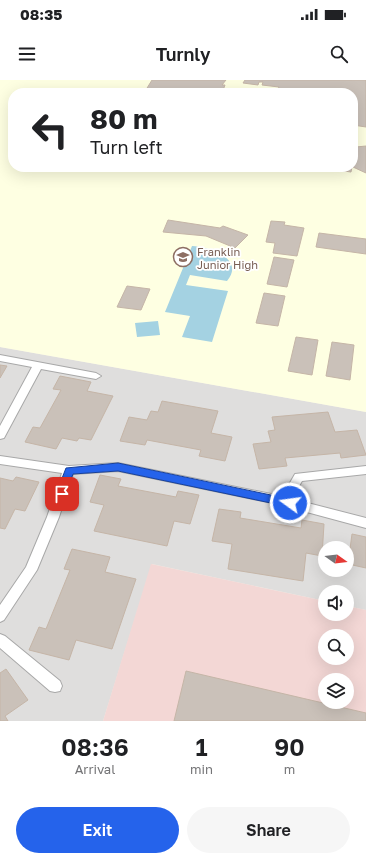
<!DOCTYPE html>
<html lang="en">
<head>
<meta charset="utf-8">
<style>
	body { margin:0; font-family:"Golos Text",sans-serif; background:#f6f6f6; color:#202124; height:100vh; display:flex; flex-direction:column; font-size:15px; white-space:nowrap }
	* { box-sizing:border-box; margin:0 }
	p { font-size:13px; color:#757577 }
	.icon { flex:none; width:22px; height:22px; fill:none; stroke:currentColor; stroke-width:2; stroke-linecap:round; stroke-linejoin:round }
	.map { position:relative; height:641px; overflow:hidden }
	.panel { display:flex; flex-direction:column; background:#fff; flex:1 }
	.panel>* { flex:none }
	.banner { position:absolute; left:8px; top:8px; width:350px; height:84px; border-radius:16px; box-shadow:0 4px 16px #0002; background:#fff; color:#202124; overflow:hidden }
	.needle { width:26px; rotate:104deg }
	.fabs { position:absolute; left:318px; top:461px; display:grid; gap:8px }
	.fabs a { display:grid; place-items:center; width:36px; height:36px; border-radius:50%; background:#fff; box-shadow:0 4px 16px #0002; font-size:20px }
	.pin { position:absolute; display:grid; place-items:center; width:34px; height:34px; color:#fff; margin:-17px; border-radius:8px; box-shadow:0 2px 6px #0006 }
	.me { position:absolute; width:44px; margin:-22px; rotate:284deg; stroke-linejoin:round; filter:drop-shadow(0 0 3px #0008) }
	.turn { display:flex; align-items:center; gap:14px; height:84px; padding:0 16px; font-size:18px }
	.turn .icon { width:52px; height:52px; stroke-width:2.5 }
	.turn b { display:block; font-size:28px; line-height:34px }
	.eta { display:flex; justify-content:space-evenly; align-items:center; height:68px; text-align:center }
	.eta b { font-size:24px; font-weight:600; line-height:28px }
	.action { display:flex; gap:8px; margin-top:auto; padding:8px 16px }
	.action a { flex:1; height:46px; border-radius:24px; background:#2563eb; color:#fff; font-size:16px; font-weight:600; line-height:46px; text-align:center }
	.action a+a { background:#f6f6f6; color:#202124 }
	.status { display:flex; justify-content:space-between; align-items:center; height:28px; padding:0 20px; background:#fff; direction:ltr }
	.status svg { height:11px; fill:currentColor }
	header { display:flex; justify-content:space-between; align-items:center; height:52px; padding:0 16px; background:#fff; font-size:18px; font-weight:600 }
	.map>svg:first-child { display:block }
	.residential { fill:#dfdedd; fill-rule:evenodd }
	.commercial { fill:#f3d7d5; fill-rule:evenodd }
	.education { fill:#feffe2; fill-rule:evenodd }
	.water { fill:#a4d2e2 }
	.building { fill:#cac1b9; stroke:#c5b5a7 }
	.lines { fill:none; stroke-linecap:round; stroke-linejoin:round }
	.lane-casing { stroke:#a8a8a8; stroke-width:2 }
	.lane { fill:#fff; fill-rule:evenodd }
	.route { fill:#2563eb; stroke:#184099 }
	.labels { text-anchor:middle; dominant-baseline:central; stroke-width:3.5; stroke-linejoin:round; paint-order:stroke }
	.education-label { font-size:11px; fill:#785e54; stroke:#fff; text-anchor:start }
</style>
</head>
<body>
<div class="status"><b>08:35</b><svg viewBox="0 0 49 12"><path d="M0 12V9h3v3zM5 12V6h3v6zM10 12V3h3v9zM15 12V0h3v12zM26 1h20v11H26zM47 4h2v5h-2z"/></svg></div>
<header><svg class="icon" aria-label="menu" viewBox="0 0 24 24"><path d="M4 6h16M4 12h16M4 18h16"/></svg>Turnly<svg class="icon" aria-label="search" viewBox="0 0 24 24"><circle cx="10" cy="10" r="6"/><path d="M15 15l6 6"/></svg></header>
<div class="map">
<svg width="366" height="641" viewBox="0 0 366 641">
	<rect width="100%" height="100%" fill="#f2eee7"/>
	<!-- residential -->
	<path class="residential" d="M0,267L366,332V530L347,526V512H325V521L152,484L103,641H0ZM325,468H347V490H325Z"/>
	<!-- commercial -->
	<path class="commercial" d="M151,484L325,521V534H347V526L366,530V641H103ZM325,556H347V578H325ZM325,600H347V622H325Z"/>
	<!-- education -->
	<path class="education" d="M0,0H366V332L0,267ZM13,13H353V87H13Z"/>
	<!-- water -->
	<path class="water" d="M192,166C208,167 246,178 227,201L190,195L186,205L228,211L212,262L182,257L190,236L165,232Z
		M158,241L160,255L137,257L135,243Z"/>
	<!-- building -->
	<path class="building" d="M152,0H226L222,5H225L222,13H144Z
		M245,0H366V47L353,45V13H276L279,7L262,5L263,2H259L258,5L243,3Z
		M353,61H357L356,67L366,66V93L353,87Z
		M301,87H352L351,92L324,88L323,91Z
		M168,140L220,148L223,146L248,155L235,168L206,156L163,152Z
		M271,141L285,142L284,145L304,148L297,176L273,173L275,163L266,162Z
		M319,153L366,159V174L316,167Z
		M274,177L294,180L287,207L267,204Z
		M127,206L150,209L141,230L117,227Z
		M264,213L285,216L278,246L256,243Z
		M296,257L318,260L312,295L288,291Z
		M332,262L354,265L350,300L326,296Z
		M0,285L7,286L0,298Z
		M60,296L91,302L87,311L113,316L91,360L79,358L77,361L62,358L56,369L25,362L33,347L40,348L61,310L53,309Z
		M162,321L218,331L211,353L232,357L225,381L199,376L201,370L147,360L145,365L120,361L129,337L147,340L151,331L158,332Z
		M328,332L335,352L357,350L366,375L341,378L340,373L285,378L287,386L259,389L253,364L271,362L268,351L275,350L272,337Z
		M100,395L121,399L118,406L176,417L178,411L199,415L190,444L174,441L167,466L94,451L104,425L90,422Z
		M16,397L39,402L25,431L15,429L5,449L0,448V398L13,401Z
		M219,429L241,432L240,438L301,448L302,440L324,444L322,476L306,473L303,501L228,489L232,464L212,461Z
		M352,454L366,457V488L348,484Z
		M72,469L110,477L105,492L136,499L112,569L76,560L69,580L29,570L39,547L46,549L70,490L64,489Z
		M6,589L28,620L5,636L8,641H0V593Z
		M186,591L366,633V641H174Z"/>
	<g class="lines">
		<!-- lane casing -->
		<g class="lane-casing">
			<path id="lane" d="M0,275L96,293L101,296L96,299L41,289L4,358L0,359V346L32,287L0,281Z
				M0,376L69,386L118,383L286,417L287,408L295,394L366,386V394L302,401L298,408L296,420L366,438V448L277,424L118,391L73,394L59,437L37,490L4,540L0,542V525L26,487L47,437L62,393L0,384Z
				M0,554L5,556L60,601L62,606L60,611L55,612L50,611L0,568Z"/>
		</g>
		<!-- lane -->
		<use href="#lane" class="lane"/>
	</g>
	<!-- route -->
	<path class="route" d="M118,383L290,419L295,423L290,427L118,391L73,394L65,416H58L56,414L66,388Z"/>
	<!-- icons -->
	<defs>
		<g id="school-ring" transform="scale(1)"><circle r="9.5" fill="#fff" stroke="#8d6e63" stroke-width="1.5"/><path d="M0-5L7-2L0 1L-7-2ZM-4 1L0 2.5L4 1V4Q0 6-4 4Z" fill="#8d6e63"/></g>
	</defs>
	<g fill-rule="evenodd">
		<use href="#school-ring" x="183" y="177"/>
	</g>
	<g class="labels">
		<!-- education labels -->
		<g class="education-label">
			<text x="197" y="171">Franklin<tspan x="197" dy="13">Junior High</tspan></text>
		</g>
	</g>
</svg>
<div class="fabs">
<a><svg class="needle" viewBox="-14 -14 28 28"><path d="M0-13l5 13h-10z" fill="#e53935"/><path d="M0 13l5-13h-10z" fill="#757577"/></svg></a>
<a><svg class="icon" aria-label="sound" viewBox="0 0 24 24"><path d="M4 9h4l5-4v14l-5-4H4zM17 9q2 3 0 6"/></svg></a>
<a><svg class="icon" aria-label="search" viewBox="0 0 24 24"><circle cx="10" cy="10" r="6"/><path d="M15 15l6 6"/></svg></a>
<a><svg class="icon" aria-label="layers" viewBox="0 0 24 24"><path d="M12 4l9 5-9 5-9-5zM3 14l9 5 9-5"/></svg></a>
</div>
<div class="pin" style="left:62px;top:414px;background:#d93025"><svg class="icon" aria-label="arrive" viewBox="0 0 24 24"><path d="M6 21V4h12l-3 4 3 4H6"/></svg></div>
<svg class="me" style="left:290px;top:423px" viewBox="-20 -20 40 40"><circle r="17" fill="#2563eb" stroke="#fff" stroke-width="3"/><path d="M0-11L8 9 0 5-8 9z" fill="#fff"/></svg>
<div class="banner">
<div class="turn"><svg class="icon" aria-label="left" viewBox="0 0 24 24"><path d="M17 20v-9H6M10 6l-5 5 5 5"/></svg><div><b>80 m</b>Turn left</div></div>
</div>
</div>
<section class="panel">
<div class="eta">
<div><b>08:36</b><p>Arrival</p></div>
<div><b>1</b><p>min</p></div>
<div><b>90</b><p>m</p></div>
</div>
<div class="action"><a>Exit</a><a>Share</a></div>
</section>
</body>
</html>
